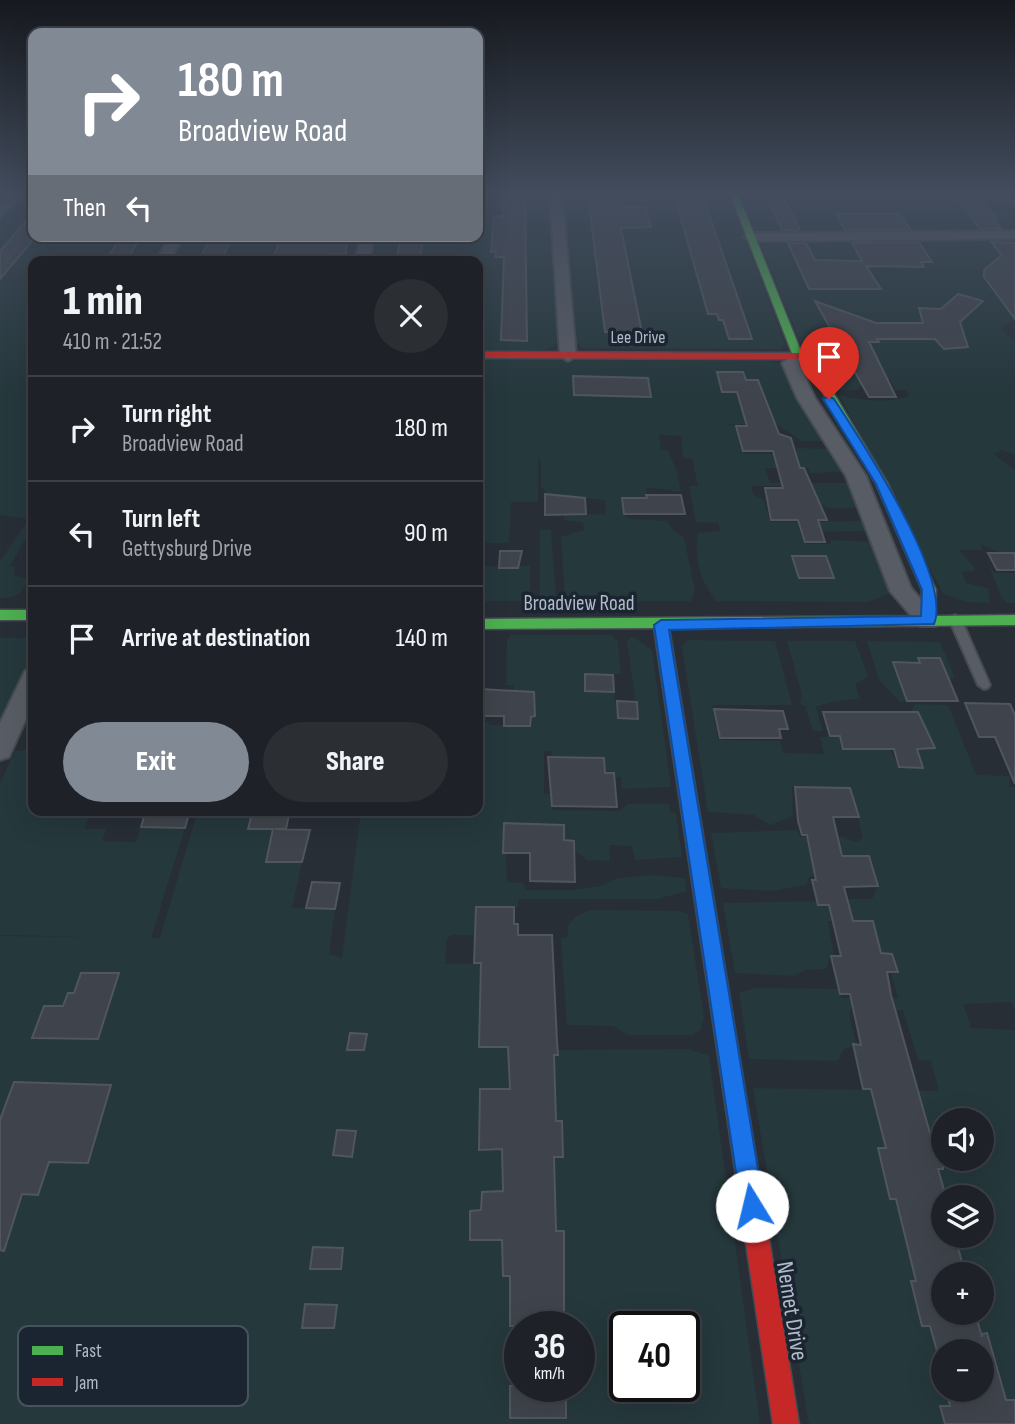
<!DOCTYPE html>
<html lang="en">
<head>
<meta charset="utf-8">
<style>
	body { margin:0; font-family:"Sofia Sans Condensed",sans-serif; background:#2b2f34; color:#f1f3f6; height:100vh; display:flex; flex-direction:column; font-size:26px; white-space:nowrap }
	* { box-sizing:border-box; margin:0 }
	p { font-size:23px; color:#a1a4a8 }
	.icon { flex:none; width:38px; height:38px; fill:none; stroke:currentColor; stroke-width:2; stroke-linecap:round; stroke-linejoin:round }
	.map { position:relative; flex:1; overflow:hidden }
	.details { position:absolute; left:28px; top:256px; width:455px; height:560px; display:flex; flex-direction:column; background:#1e2228; border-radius:14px; box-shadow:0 7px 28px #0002,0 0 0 2px #3c3f45 }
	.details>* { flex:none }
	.top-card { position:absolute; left:28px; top:28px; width:455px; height:214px; border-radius:14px; box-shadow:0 7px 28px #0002,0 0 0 2px #3c3f45; background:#818995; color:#fff; overflow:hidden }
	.fabs { position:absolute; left:931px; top:1108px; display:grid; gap:14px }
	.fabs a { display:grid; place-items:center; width:63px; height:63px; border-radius:50%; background:#1e2228; box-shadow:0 7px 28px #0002,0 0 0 2px #3c3f45; font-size:35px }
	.speed { position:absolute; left:504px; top:1311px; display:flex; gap:14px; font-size:35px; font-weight:700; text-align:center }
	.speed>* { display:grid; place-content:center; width:91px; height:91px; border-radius:50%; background:#1e2228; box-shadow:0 7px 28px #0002,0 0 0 2px #3c3f45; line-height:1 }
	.speed small { font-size:18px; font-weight:400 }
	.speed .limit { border:4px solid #111; border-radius:10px; background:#fff; color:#111 }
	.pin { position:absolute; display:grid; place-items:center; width:60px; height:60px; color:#fff; margin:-72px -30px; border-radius:50% 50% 50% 0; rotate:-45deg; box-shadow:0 0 7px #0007 }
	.pin .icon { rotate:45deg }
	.me { position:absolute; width:77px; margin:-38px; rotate:351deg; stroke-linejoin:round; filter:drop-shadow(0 0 5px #0008) }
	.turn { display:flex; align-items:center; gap:24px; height:147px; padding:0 35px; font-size:32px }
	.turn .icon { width:91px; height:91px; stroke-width:2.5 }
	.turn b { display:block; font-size:49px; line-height:60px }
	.then { display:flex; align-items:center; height:66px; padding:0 35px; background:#0003; gap:14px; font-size:26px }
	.round { display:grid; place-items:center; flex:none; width:74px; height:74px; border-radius:37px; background:#2b2f34 }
	.headline { display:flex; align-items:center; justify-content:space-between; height:119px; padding:0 35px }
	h1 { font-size:42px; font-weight:800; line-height:52px }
	.button { display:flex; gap:14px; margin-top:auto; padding:14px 35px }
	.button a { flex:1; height:80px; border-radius:42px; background:#818995; color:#fff; font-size:28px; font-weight:800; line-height:80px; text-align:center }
	.button a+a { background:#2b2f34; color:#f1f3f6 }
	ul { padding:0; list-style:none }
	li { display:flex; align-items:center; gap:21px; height:105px; padding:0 35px; border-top:2px solid #3c3f45 }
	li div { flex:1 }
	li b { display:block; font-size:26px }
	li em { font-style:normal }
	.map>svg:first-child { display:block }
	.green { fill:#25383c; fill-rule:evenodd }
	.building { fill:#3f444c; stroke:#50555e; stroke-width:2 }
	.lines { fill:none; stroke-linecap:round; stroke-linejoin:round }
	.lane-casing { stroke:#464a51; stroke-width:4 }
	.street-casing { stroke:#464a51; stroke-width:4 }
	.fast-casing { stroke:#464a51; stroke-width:3 }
	.jam-casing { stroke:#464a51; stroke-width:3 }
	.lane { fill:#585c64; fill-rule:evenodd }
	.street { fill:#585c64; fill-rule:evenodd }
	.fast { fill:#4caf50; fill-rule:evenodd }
	.jam { fill:#c62828; fill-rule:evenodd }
	.route { fill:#1a73e8; stroke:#114b97; stroke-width:2 }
	.labels { text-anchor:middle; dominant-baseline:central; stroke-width:7; stroke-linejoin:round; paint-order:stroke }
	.far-street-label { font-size:18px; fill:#b1bac8; stroke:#1b2431 }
	.street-label { font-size:21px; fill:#b1bac8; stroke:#1b2431 }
	.near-street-label { font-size:24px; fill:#b1bac8; stroke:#1b2431 }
	.key { fill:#1b2431; stroke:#48515e; stroke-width:2 }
	.key-label { font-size:19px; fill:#b1bac8 }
</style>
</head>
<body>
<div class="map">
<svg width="1015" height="1424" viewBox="0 0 1015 1424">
	<rect width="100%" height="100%" fill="#282e36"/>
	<!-- green -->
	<path class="green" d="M25,194H33V236H169L154,261H33V535L27,537L10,566L16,567L13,575L29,579C22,594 17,598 0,598V561L29,519L0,515V222Z
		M478,194H549L559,341L554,347L540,351H478V261H370L376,236H478Z
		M563,194H728L785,344L781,349L581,348L576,342Z
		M742,194H948L950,198L994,195L1005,206L982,204L978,200H956V205L967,211L1008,210L1015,218V232L769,234L755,229Z
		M185,236H361L355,261H171Z
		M1015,238V319L1002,328L1004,333L1015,341V454L1001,450L994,454L1015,470V559L980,544L982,550H959L975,568L973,571L962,572L966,583L988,588L990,603L968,602L943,594L840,396C866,400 883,404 909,396L906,390H895L890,379H861L863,385L857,390H837L800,341L762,247L766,242L779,240Z
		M478,359L770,361L784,365L825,441H802L775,423L724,425L736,426L744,454L797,453V448L830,449L843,472L810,473L808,468H800L796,458H775L778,468H765L770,483H848L859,507C832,510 818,511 803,486H751L753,494L764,500L770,522L863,521L867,531L802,532L806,544H831L830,540L872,542L889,587L888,594L868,602L717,601C701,585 693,556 698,533L720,531L718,523L696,522L689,486H698L692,459L683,458L681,436L659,435L661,449L668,451L677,471L681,492L646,487L647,498H622L624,514L630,519L667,521L672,529L684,538L695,590L691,601H570L565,595L561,537L584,530L583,523L564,520V515L606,514L605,500L547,494L541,487V460L538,459V502H511L509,543H484L482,566H530V595L526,601H478Z
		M540,530H551L556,595L553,600H545L540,595Z
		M989,565L995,573H1015V603H1007L1001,597Z
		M510,635H611L618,641L621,674H585V690L614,692L618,718L638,719L627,641L632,636L652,650L671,787L622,789L621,777H614V773L553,757L551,751H544V794H552V810L619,811L628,804H669L670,813H676L682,857L635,860L632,846L609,845L610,861L587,860L575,851L574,841L564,840V825L505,824L507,882L523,883L526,890H573L601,886L618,878L652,875L685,878L687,891L658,899H518V907H476L475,935H452L447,939L445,964L553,963L558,1050L688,1049L709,1056L760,1424H0V936L98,937L0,935V783L15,751L33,749V810H91L84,829H106L102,841L136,842L141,827L185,828L151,938H160L198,810H253L249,829H275L302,862L292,908L335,909L329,954L342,958L361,810H478V722H489V725H530L531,717L535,716L534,692H514V685H506L507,640ZM520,1326H579V1386H520ZM625,1326H684V1386H625Z
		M0,638H33V653L0,722Z
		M687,640L775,641L792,705H712L718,740L780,741L783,753L824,754L820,737L840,736L844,749L890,750L899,767L923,768L907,719L915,704L948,705L976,775L1010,776L1009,787H1015V1010L1011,1002L963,1004L971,1028L1015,1030V1424H809L753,1088L939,1091L931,1061L918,1060L903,1010H895L893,1006H852L849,1013L856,1044L843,1050L838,1061L749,1059L739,992L756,988L839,989L841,998H898L891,973L898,972L892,954L881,953L873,921H828L834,956H830L826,969L805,970L793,976L735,973L723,903L817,901L818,905L847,908V899H872L878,886L869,856L812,855L815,875L808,878L807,885L772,891L721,888L711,833L798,830L800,837H844L856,842L863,838L850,788L792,787L793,816L770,825L754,815L708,812L682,647ZM943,1120H982V1158H943ZM943,1197H982V1236H943ZM943,1274H982V1312H943ZM943,1351H982V1390H943Z
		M787,641H855L868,677L855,684L860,699C848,699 826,702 816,707L823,731H813L805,706L800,704L802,694Z
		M867,641L940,642L955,678L949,679L939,658H918L920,663L894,662L907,701L901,703L879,680Z
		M591,910L680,911L688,914L704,1017L701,1029L693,1035H628L613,1026L567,1025L561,938L568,937V925L577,916Z"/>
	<!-- building -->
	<path class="building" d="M599,194H616L622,207H645L651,227L621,228L644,343H620L618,332H605L589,203L599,199Z
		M674,194H702L752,339H729L723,320H719L717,314H708Z
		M766,194H782L800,230H782Z
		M954,194H976L997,218H993L1001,228L980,229Z
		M505,196H525L527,341L501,340L504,257H495L496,251L491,252L494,216H503Z
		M33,213V240L0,279V251Z
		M836,214H900L910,229L845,230Z
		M122,236H142L126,261H105Z
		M212,236H233L222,259H199Z
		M303,236L347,240L346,254H329L327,259H305L306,255H274L281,238Z
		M401,236H424L420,258H397Z
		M919,242L932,262H921L924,267L866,266L881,289H809L788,243H806L815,260L862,261L852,243Z
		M991,242L1015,243V319L984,277V270L1002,255Z
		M958,294L983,301L960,322L968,347L944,349L935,339H877L879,342H869L896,397H869L815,301L876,323H923L919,308L941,309Z
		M717,372H743L746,380H758L779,434L791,438L800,468H804L827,520H818L825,542H805L798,520H771L765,488H783L773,451H743L736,426H747L737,392H722Z
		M573,376L648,378L651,397L574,395Z
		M545,494L585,498L586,514L545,515Z
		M646,495H681L685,514H624L622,498H647Z
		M500,551H522L518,568H499Z
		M988,553H1015V570H997Z
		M792,556H826L834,578H799Z
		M918,658H940L958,701H907L893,662L920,663Z
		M585,674L613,675L614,692L585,691Z
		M481,689L534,692L535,716L531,717L530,726H504V716H478V692Z
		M617,701L637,702L638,719L618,718Z
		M965,703L1010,704L1015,715V784L995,737H979Z
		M714,709L783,711L788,729H779L781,738H720Z
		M823,712H918L935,748L917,749L923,768L899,767L894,749H843L840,736H830Z
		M548,757L604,758L605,773H614L617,807L552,806Z
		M795,787L850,788L859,817H833L842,856H869L878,886L844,887L853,921H873L881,953L892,954L898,972H887L891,995L933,1144H943V1169H938L946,1197H943V1236H955L965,1274H943V1312H975L982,1337V1334L987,1333L1006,1400H1015V1424H945L940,1406H950L946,1390H982V1351H937L930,1326H922L911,1281H916L896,1199H890L878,1148H886L871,1089H863L853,1044L861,1045L850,994H840L831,956H841L829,905H818L812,880H816L807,835H802L798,821Z
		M146,810H190L185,828L141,827Z
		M253,810H290L286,829H275L310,830L302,862H266L273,829H248Z
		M504,823L564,825V840L574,841L575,882L530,881V853H503Z
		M312,882L340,883L335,909L306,908Z
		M476,907H514V924H518V935H552L557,1042L558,1055H554L556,1121H562L563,1157H554L556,1231H564V1326H510V1276H503L502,1240H470V1211L481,1210L482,1192L503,1191L502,1149L479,1150L480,1089H510L508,1047H479L481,963H474Z
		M81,973H119L98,1039L32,1038L44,1006H63L68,993H74Z
		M350,1033L367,1034L364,1050H347Z
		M14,1082L111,1085L88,1163L49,1162L38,1195L22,1194L4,1251L0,1250V1120Z
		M337,1130L356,1131L352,1157L333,1155Z
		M313,1247L343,1248L341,1269H310Z
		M305,1304L337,1305L334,1328H302Z
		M510,1386H566V1418H510Z"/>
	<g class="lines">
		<!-- lane casing -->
		<g class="lane-casing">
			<path id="lane" d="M955,615L961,619L990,685L988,688L984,689L978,685L949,619Z"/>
		</g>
		<!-- street casing -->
		<g class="street-casing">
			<path id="street" d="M11,194H24L0,217V205Z
				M550,194H562L576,356L568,361L560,356Z
				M1001,194H1014L1015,206Z
				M1015,231V239L751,241L744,237L751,233Z
				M170,236H184L170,261H156Z
				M361,236H375L369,261H355Z
				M798,351L806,356L799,364L815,398L866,476L911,588L939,621L936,626H920L890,591L846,476L797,398L782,363Z
				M33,668V703L9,757L0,760V723L25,671Z"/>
		</g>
		<!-- fast casing -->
		<g class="fast-casing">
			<path id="fast" d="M730,194H738L802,354L815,362L888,484L936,590L935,616L1015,615V625L669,628L748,1109L745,1117L737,1120L729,1117L726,1109L654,628L478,629V619L921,616L922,590L876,484L806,364L793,356Z
				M0,610H33V620H0Z"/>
		</g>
		<!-- jam casing -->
		<g class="jam-casing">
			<path id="jam" d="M478,352L798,353L803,356L798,359L478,358Z
				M737,1098L745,1101L748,1109L799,1424H773L726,1109L729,1101Z"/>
		</g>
		<!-- lane -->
		<use href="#lane" class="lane"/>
		<!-- street -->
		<use href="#street" class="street"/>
		<!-- fast -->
		<use href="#fast" class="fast"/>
		<!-- jam -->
		<use href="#jam" class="jam"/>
	</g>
	<!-- sky -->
	<linearGradient id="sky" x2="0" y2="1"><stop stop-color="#16191e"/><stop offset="0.49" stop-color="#424c5d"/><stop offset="1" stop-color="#424c5d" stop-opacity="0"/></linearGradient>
	<rect width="1015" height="393" fill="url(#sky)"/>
	<!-- route -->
	<path class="route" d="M829,396L834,399C861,440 953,579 934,624L669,630L764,1206L761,1214L752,1218L744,1214L741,1206L654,625L661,620L921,616L922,590L876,484L823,399Z"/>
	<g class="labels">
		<!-- far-street labels -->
		<g class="far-street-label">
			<text x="638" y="337">Lee Drive</text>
		</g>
		<!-- street labels -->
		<g class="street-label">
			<text x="579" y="603">Broadview Road</text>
		</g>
		<!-- near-street labels -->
		<g class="near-street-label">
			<text transform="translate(792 1311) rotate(81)">Nemet Drive</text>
		</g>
	</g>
	<!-- legend -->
	<rect x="18" y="1326" width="230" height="80" rx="10" class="key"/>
	<rect x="32" y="1346" width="31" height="9" fill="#4caf50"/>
	<rect x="32" y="1378" width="31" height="8" fill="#c62828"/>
	<g class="key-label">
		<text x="75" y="1357">Fast</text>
		<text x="75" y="1389">Jam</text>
	</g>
</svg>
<div class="fabs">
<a><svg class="icon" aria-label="sound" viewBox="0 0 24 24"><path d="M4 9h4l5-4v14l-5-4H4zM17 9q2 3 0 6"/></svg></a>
<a><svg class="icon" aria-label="layers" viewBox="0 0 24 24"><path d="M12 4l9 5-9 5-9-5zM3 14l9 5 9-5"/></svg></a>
<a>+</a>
<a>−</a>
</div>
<div class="speed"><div>36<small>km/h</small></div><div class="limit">40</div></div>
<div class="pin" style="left:829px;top:399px;background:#d93025"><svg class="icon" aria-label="arrive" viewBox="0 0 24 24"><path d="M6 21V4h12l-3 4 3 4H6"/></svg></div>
<svg class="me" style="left:752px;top:1206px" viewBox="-20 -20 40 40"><circle r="19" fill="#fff"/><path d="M0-13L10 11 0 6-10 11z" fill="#1a73e8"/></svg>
<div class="top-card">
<div class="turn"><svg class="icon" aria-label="right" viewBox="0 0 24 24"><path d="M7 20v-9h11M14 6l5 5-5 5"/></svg><div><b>180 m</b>Broadview Road</div></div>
<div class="then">Then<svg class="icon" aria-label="left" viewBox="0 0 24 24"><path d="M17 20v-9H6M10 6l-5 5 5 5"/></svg></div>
</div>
<section class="details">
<div class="headline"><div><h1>1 min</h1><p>410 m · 21:52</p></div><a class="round"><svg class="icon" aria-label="close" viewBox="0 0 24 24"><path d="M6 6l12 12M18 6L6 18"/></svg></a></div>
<ul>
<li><svg class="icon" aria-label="right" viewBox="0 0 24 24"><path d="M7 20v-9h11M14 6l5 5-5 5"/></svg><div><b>Turn right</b><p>Broadview Road</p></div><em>180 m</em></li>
<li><svg class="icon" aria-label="left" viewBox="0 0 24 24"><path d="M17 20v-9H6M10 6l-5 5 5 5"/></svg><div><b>Turn left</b><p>Gettysburg Drive</p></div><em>90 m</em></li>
<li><svg class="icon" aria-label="arrive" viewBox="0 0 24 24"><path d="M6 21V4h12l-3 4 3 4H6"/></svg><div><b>Arrive at destination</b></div><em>140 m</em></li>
</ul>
<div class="button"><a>Exit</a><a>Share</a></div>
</section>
</div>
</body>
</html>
